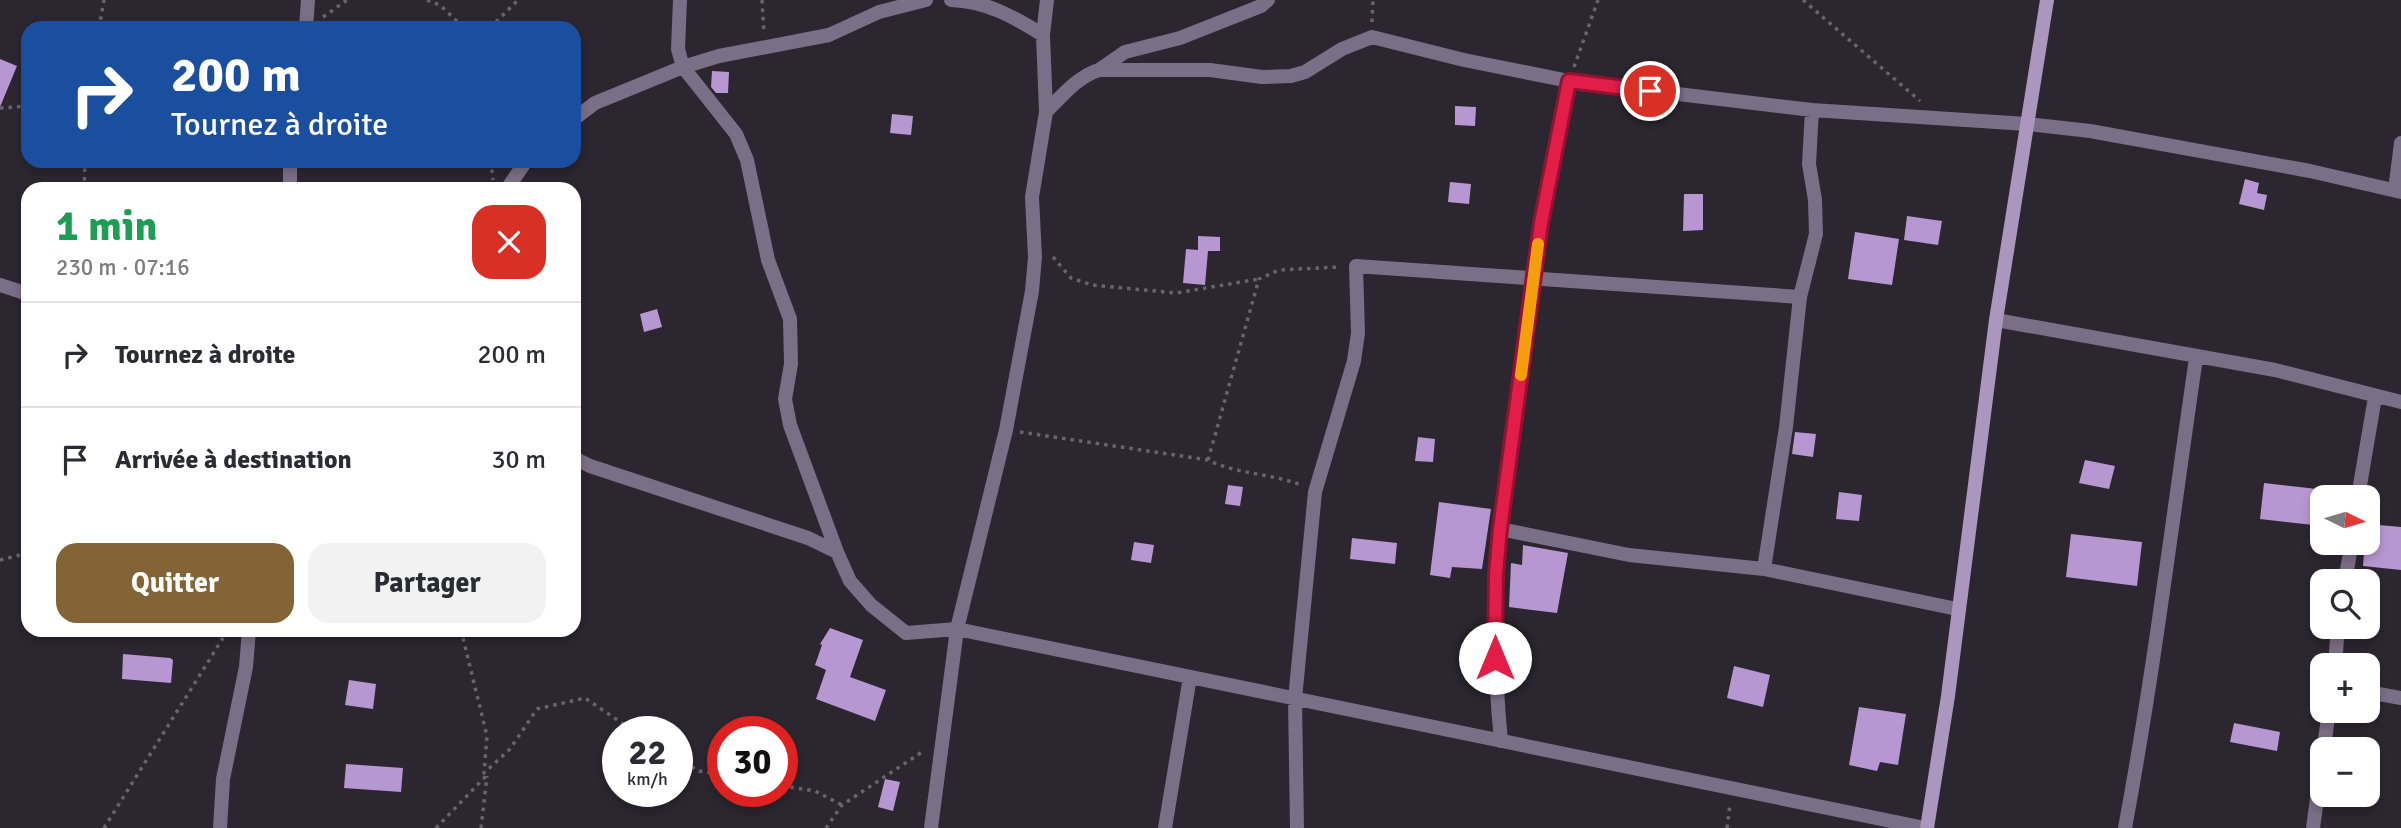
<!DOCTYPE html>
<html lang="fr">
<head>
<meta charset="utf-8">
<style>
	body { margin:0; font-family:Signika,sans-serif; background:#f2f2f3; color:#2b2b33; height:100vh; display:flex; flex-direction:column; font-size:26px; white-space:nowrap }
	* { box-sizing:border-box; margin:0 }
	p { font-size:23px; color:#7c7c81 }
	.icon { flex:none; width:38px; height:38px; fill:none; stroke:currentColor; stroke-width:2; stroke-linecap:round; stroke-linejoin:round }
	.map { position:relative; flex:1; overflow:hidden }
	.panel { position:absolute; left:21px; top:182px; width:560px; height:455px; display:flex; flex-direction:column; background:#fff; border-radius:21px; box-shadow:0 4px 10px #0003 }
	.panel>* { flex:none }
	.banner { position:absolute; left:21px; top:21px; width:560px; height:147px; border-radius:21px; box-shadow:0 4px 10px #0003; background:#1a4fa0; color:#fff; overflow:hidden }
	.needle { width:46px; rotate:95deg }
	.controls { position:absolute; left:2310px; top:485px; display:grid; gap:14px }
	.controls a { display:grid; place-items:center; width:70px; height:70px; border-radius:14px; background:#fff; box-shadow:0 4px 10px #0003; font-size:35px }
	.speed { position:absolute; left:602px; top:716px; display:flex; gap:14px; font-size:35px; font-weight:700; text-align:center }
	.speed>* { display:grid; place-content:center; width:91px; height:91px; border-radius:50%; background:#fff; box-shadow:0 4px 10px #0003; line-height:1 }
	.speed small { font-size:18px; font-weight:400 }
	.speed .limit { border:10px solid #d22; background:#fff; color:#111 }
	.pin { position:absolute; display:grid; place-items:center; width:60px; height:60px; color:#fff; margin:-30px; border:4px solid #fff; border-radius:50%; box-shadow:0 2px 7px #0007 }
	.me { position:absolute; width:77px; margin:-38px; rotate:0deg; stroke-linejoin:round; filter:drop-shadow(0 0 5px #0008) }
	.turn { display:flex; align-items:center; gap:24px; height:147px; padding:0 35px; font-size:32px }
	.turn .icon { width:91px; height:91px; stroke-width:2.5 }
	.turn b { display:block; font-size:49px; line-height:60px }
	.round { display:grid; place-items:center; flex:none; width:74px; height:74px; border-radius:21px; background:#f2f2f3 }
	.summary { display:flex; align-items:center; justify-content:space-between; height:119px; padding:0 35px }
	h1 { font-size:42px; font-weight:800; line-height:52px; color:#1e9e55 }
	.cta { display:flex; gap:14px; margin-top:auto; padding:14px 35px }
	.cta a { flex:1; height:80px; border-radius:21px; background:#826436; color:#fff; font-size:28px; font-weight:800; line-height:80px; text-align:center }
	.cta a+a { background:#f2f2f3; color:#2b2b33 }
	ul { padding:0; list-style:none }
	li { display:flex; align-items:center; gap:21px; height:105px; padding:0 35px; border-top:2px solid #e1e1e2 }
	li div { flex:1 }
	li b { display:block; font-size:26px }
	li em { font-style:normal }
	.map>svg:first-child { display:block }
	.building { fill:#b797d1 }
	.lines { fill:none; stroke-linecap:round; stroke-linejoin:round }
	.path { stroke:#69646c; stroke-width:3.5; stroke-dasharray:3.5 5; stroke-linecap:butt }
	.street { stroke:#7b6e87; stroke-width:14 }
	.secondary { stroke:#ab96bd; stroke-width:14 }
	.route-casing { stroke:#92132f; stroke-width:18 }
	.route { stroke:#e11d48; stroke-width:12 }
	.slow { stroke:#f59e0b; stroke-width:12 }
</style>
</head>
<body>
<div class="map">
<svg width="2401" height="828" viewBox="0 0 2401 828">
	<rect width="100%" height="100%" fill="#2b262f"/>
	<!-- building -->
	<path class="building" d="M0,59L17,66L0,107Z
		M712,71L729,72L728,93H716L711,87Z
		M1455,106L1476,107L1475,126L1455,125Z
		M892,114L913,116L911,135L890,133Z
		M2245,179L2259,183L2257,193L2267,195L2264,210L2239,204Z
		M1450,182L1471,184L1469,204L1448,202Z
		M1684,194H1703V230L1683,231Z
		M1907,216L1942,221L1938,245L1904,240Z
		M1855,232L1899,239L1892,285L1848,279Z
		M1198,236L1220,237V251H1208L1205,285L1183,283L1186,249L1198,250Z
		M657,309L662,327L644,332L640,314Z
		M1795,432L1816,434L1813,457L1792,454Z
		M1418,437L1435,439L1433,462L1415,461Z
		M2085,460L2115,466L2109,489L2079,483Z
		M2264,483L2317,489L2313,525L2260,519Z
		M1228,485L1243,487L1240,506L1225,504Z
		M1839,492L1862,495L1859,521L1836,519Z
		M1439,502L1491,509L1482,569L1452,567L1450,578L1430,575Z
		M2368,524L2401,527V570L2363,566L2365,542H2368Z
		M2071,534L2142,542L2137,586L2066,577Z
		M1352,538L1397,543L1395,564L1350,559Z
		M1134,542L1154,545L1151,563L1131,560Z
		M1523,545L1568,553L1557,613L1509,607L1511,563L1522,565Z
		M830,628L863,640L850,677L886,690L875,721L816,699L826,670L815,665L822,645L820,644Z
		M123,654L170,658L173,660L171,683L122,679Z
		M1734,666L1770,675L1763,707L1727,698Z
		M349,680L376,684L373,709L345,705Z
		M1859,707L1906,714L1898,765L1880,762L1877,771L1849,765Z
		M2234,723L2280,732L2277,751L2230,742Z
		M346,764L403,768L401,792L344,788Z
		M885,779L900,782L893,811L878,807Z"/>
	<g class="lines">
		<!-- path -->
		<path class="path" d="M427,0L440,5L464,28
			M762,0L764,33
			M1803,0L1920,101
			M323,17L347,0
			M1372,22L1373,0
			M99,28L104,0
			M490,28L518,0
			M1574,67L1598,0
			M0,108L28,106
			M491,161L493,180
			M84,189L85,161
			M1053,257L1071,278L1092,285L1176,293L1259,279
			M1020,432L1208,460C1239,475 1270,473 1301,485
			M1208,460L1259,279L1279,270L1340,267
			M0,560L28,553
			M461,630L487,736L484,773L510,749L537,709L585,698L635,732
			M677,758L699,771L723,775
			M782,786L815,791L842,805
			M104,828L228,630
			M436,828L487,775
			M481,828L487,776
			M826,828L842,805L925,750
			M1727,828L1730,804"/>
		<!-- street -->
		<path class="street" d="M680,0L678,49L683,67L736,134L747,160L768,260L790,319L791,364L785,399L790,425L837,552
			M951,0C986,1 1014,17 1043,35
			M306,28L308,0
			M1099,70L1125,52L1180,38L1261,6L1268,0
			M1046,112C1062,96 1077,77 1099,70H1210L1262,77L1291,76L1305,72L1342,49L1372,37L1464,60L1569,81L1812,110L2027,124L2090,131L2310,171L2401,192
			M574,119L595,103L683,67L719,56L829,35L879,12L926,0
			M290,189V161
			M507,189L526,161
			M2395,190L2401,143
			M0,285L28,294
			M1996,320L2275,370L2401,402
			M574,458L590,466L808,538L837,552L850,581L871,605L906,633L957,629L1925,828
			M2358,497L2375,397
			M1500,529L1629,555L1764,569L1957,609
			M1764,569L1786,427L1800,297L1816,234L1815,200L1809,164L1812,110
			M2345,581L2352,542
			M2335,665L2338,626
			M2368,692L2401,698
			M1501,741C1494,670 1493,600 1500,529L1541,223L1569,81
			M220,828L223,779L246,667L249,630
			M931,828L957,629L1006,430L1032,291L1035,257L1032,197L1046,112L1043,35L1047,0
			M1165,828L1190,677
			M1297,828L1295,699L1315,492L1354,361L1358,333L1356,266L1800,297
			M2125,828C2154,672 2173,515 2196,358
			M2313,828L2329,710"/>
		<!-- secondary -->
		<path class="secondary" d="M1927,828L1948,696L1996,320L2047,0"/>
	</g>
	<g class="lines">
		<!-- route casing -->
		<g class="route-casing">
			<path id="route" d="M1495,658L1496,574L1500,529L1541,223L1569,81L1650,91"/>
		</g>
		<!-- route -->
		<use href="#route" class="route"/>
		<!-- slow -->
		<path class="slow" d="M1521,375L1538,244"/>
	</g>
</svg>
<div class="controls">
<a><svg class="needle" viewBox="-14 -14 28 28"><path d="M0-13l5 13h-10z" fill="#e53935"/><path d="M0 13l5-13h-10z" fill="#7c7c81"/></svg></a>
<a><svg class="icon" aria-label="search" viewBox="0 0 24 24"><circle cx="10" cy="10" r="6"/><path d="M15 15l6 6"/></svg></a>
<a>+</a>
<a>−</a>
</div>
<div class="speed"><div>22<small>km/h</small></div><div class="limit">30</div></div>
<div class="pin" style="left:1650px;top:91px;background:#d93025"><svg class="icon" aria-label="arrive" viewBox="0 0 24 24"><path d="M6 21V4h12l-3 4 3 4H6"/></svg></div>
<svg class="me" style="left:1495px;top:658px" viewBox="-20 -20 40 40"><circle r="19" fill="#fff"/><path d="M0-13L10 11 0 6-10 11z" fill="#e11d48"/></svg>
<div class="banner">
<div class="turn"><svg class="icon" aria-label="right" viewBox="0 0 24 24"><path d="M7 20v-9h11M14 6l5 5-5 5"/></svg><div><b>200 m</b>Tournez à droite</div></div>
</div>
<section class="panel">
<div class="summary"><div><h1>1 min</h1><p>230 m · 07:16</p></div><a class="round" style="background:#d93025;color:#fff"><svg class="icon" aria-label="close" viewBox="0 0 24 24"><path d="M6 6l12 12M18 6L6 18"/></svg></a></div>
<ul>
<li><svg class="icon" aria-label="right" viewBox="0 0 24 24"><path d="M7 20v-9h11M14 6l5 5-5 5"/></svg><div><b>Tournez à droite</b></div><em>200 m</em></li>
<li><svg class="icon" aria-label="arrive" viewBox="0 0 24 24"><path d="M6 21V4h12l-3 4 3 4H6"/></svg><div><b>Arrivée à destination</b></div><em>30 m</em></li>
</ul>
<div class="cta"><a>Quitter</a><a>Partager</a></div>
</section>
</div>
</body>
</html>
